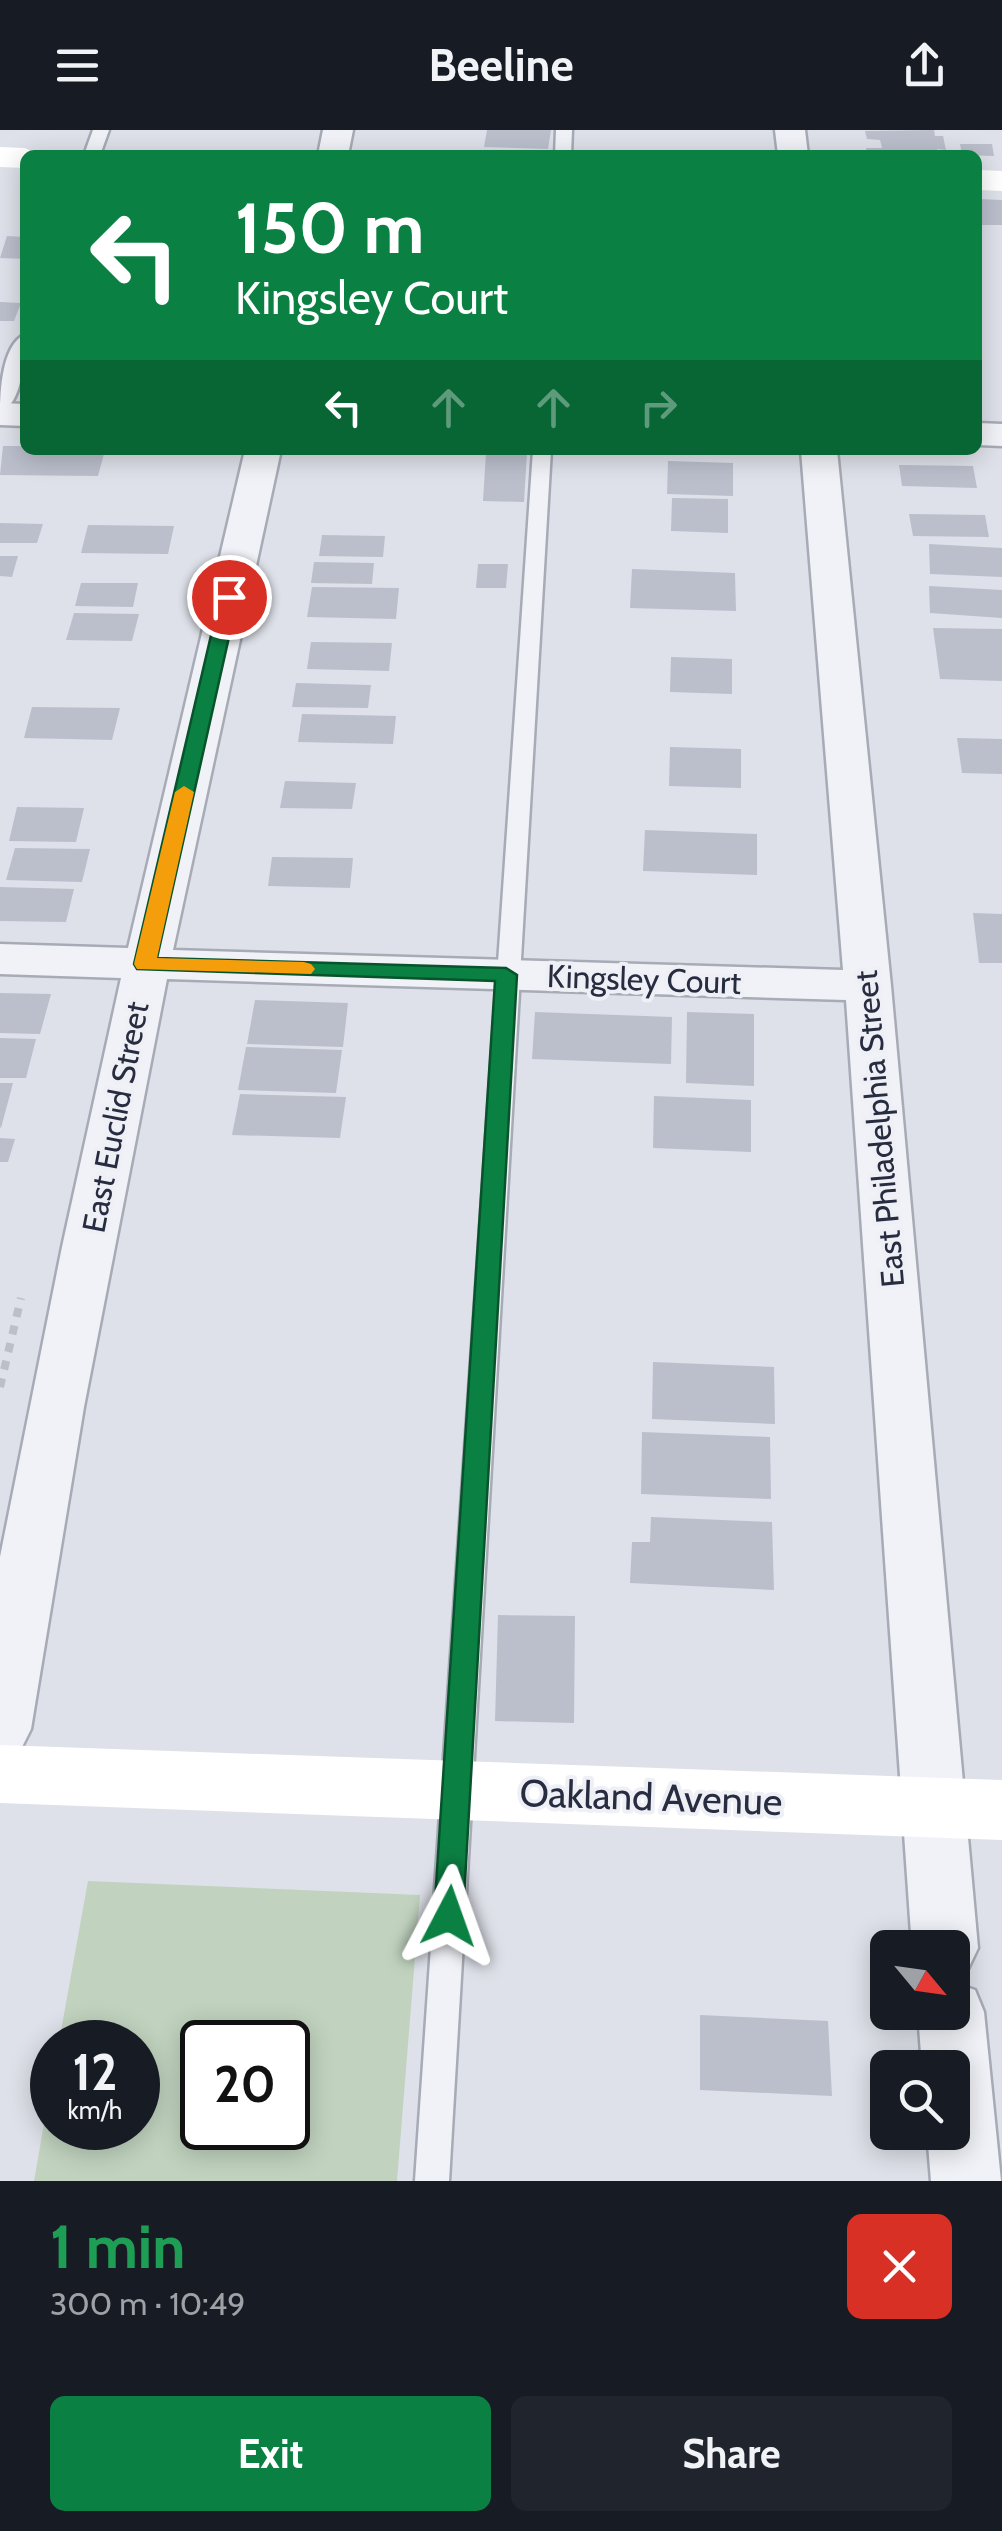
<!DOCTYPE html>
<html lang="en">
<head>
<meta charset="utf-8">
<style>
	body { margin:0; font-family:Cabin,sans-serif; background:#20242c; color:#f1f3f6; height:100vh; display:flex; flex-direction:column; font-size:38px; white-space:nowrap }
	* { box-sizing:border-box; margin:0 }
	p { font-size:32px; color:#9ea1a6 }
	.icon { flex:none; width:55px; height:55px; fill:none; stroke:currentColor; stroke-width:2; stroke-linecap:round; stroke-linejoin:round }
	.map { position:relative; height:2051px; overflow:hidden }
	.details { display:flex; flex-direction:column; background:#171b24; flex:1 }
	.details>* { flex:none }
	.banner { position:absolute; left:20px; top:20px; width:962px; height:305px; border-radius:15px; box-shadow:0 5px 25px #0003; background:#0b8043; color:#fff; overflow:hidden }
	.needle { width:65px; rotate:119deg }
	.controls { position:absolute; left:870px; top:1800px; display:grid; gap:20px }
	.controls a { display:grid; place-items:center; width:100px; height:100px; border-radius:15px; background:#171b24; box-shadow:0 5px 25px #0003; font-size:50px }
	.speed { position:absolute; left:30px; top:1890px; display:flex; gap:20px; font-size:50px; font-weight:700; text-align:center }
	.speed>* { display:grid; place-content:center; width:130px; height:130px; border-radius:50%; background:#171b24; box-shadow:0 5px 25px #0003; line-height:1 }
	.speed small { font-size:25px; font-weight:400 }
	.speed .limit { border:5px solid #111; border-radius:15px; background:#fff; color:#111 }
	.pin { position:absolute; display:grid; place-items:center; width:85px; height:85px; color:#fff; margin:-42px; border:5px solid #fff; border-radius:50%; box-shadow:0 2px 10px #0007 }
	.me { position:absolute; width:110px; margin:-55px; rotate:4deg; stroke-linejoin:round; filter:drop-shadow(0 0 8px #0008) }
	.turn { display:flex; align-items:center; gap:35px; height:210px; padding:0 50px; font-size:45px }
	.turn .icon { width:130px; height:130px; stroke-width:2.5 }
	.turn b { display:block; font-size:70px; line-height:85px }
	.lanes { display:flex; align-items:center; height:95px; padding:0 50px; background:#0003; justify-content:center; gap:50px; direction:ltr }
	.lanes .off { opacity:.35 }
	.round { display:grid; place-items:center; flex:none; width:105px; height:105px; border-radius:15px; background:#20242c }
	.summary { display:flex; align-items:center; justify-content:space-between; height:170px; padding:0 50px }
	h1 { font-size:60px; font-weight:700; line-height:75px; color:#1e9e55 }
	.primary-button { display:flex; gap:20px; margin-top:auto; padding:20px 50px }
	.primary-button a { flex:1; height:115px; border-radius:15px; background:#0b8043; color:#fff; font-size:40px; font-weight:700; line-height:115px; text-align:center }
	.primary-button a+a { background:#20242c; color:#f1f3f6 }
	header { display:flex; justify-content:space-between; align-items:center; height:130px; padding:0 50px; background:#171b24; font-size:45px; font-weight:700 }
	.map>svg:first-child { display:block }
	.green { fill:#c1d3bf; fill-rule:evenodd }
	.building { fill:#bbbfcc }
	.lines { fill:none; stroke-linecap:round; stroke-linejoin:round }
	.lane-casing { stroke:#a7abb6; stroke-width:5 }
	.street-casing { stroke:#a7abb6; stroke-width:5 }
	.path { stroke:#bcbfc7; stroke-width:8; stroke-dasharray:9 9; stroke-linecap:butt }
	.lane { fill:#f1f2f7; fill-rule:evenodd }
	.street { fill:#f1f2f7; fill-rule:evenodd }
	.secondary { fill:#fff; fill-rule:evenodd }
	.route { fill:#0b8043; stroke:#07532c; stroke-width:2.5 }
	.slow { fill:#f59e0b }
	.labels { text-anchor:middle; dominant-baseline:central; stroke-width:8; stroke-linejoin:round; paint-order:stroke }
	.street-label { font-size:32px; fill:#272c40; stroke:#eef0f6 }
	.near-street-label { font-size:38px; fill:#272c40; stroke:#eef0f6 }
</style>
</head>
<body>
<header><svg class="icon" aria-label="menu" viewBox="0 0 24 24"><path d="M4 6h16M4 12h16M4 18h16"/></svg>Beeline<svg class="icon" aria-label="share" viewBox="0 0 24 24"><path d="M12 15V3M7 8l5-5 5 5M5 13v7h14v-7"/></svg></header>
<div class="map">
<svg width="1002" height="2051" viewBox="0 0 1002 2051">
	<rect width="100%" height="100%" fill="#dee1e9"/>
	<!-- green -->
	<path class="green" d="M88,1751L420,1765L397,2051H34L52,1948V1998H138V1912H59ZM202,1912H288V1998H202Z"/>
	<!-- building -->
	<path class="building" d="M487,0H551L548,19L484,17Z
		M934,0L935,6H943L946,20L937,19L939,25L867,24L866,18H882L880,10L867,9L865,1Z
		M960,14H992L994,26L962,25Z
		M978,69L1002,70V95H978Z
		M7,106L25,107V129L0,128Z
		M0,172L21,173L14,191H0Z
		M3,316H25V320H105L98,346L0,345Z
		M486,323H527L524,372L483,371Z
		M668,331L733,333V366L667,364Z
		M899,335L973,336L977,358L902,356Z
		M672,368L728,369V403L671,401Z
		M909,384L985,385L989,407L913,406Z
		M0,393L43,394L37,413H0Z
		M88,395L174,396L168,424L81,423Z
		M322,405L385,406L383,427L319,426Z
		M929,414L1002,418V447L930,444Z
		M0,426H18L12,447L0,446Z
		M314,432L374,433L372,454L311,453Z
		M478,434H508L506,458H476Z
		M632,439L735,443L736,481L630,478Z
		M81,453H138L133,477L75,476Z
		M929,456L1002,460V488L930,483Z
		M312,457L399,458L396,489L307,487Z
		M74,483L139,484L132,511L66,510Z
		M933,498L1002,499V551L940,549Z
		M311,512L392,513L389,541L307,539Z
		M671,527L732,529V564L670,562Z
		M296,553L371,555L368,578L292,577Z
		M32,577L120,578L112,610L24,608Z
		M302,584L396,586L393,614L298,612Z
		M957,608L1002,609V644L962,643Z
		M670,617L741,619V658L669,656Z
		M285,651L356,653L352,679L280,678Z
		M17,677L84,678L76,712L9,711Z
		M645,700L757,704V745L643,741Z
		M15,718L90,719L82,752L6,750Z
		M272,727L353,728L350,758L268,756Z
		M0,757L74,759L66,792L0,791Z
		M973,783L1002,784V833H979Z
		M0,863L51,864L40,904L0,903Z
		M255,870L348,873L343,917L247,914Z
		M535,882L672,887L671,934L532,929Z
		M687,882L754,884V956L686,953Z
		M0,908L36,909L26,948H0Z
		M246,917L342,920L336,963L238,960Z
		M0,953H13L1,998L0,997Z
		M240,964L346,967L340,1008L232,1005Z
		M654,966L751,970V1022L653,1018Z
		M0,1008L15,1009L8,1032H0Z
		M653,1232L774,1237L775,1294L652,1289Z
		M642,1302L770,1307L771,1369L641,1364Z
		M651,1387L772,1392L774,1460L630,1453L632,1412H650Z
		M498,1485L575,1486L574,1593L495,1591Z
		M700,1885L828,1891L832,1966L700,1960Z"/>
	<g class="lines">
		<!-- lane casing -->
		<g class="lane-casing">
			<path id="lane" d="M93,0H109L100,25H84Z
				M556,0H572L571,25H555Z
				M25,204C25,226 23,273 0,283C0,261 2,215 25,204Z
				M533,320H551L449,2051H415Z"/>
		</g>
		<!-- street casing -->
		<g class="street-casing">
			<path id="street" d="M323,0H353L348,25H318Z
				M775,0H805L808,25H778Z
				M0,273L25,274V296L0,295Z
				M978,293L1002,294V316L978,315Z
				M245,320H281L173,820L843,840L801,320H837L891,856L978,1818L968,1839L952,1845V1818H912L846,870L167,849L84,1277L31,1599L22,1617L0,1625V1427L62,1117L121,848L0,844V814L128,818Z
				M952,1852L975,1860L984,1882L1001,2051H931L927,2002H952V1938H922L918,1882H952Z"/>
		</g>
		<!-- path -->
		<path class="path" d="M0,1257L21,1168"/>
		<!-- lane -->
		<use href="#lane" class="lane"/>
		<!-- street -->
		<use href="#street" class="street"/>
		<!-- secondary -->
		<path class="secondary" d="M0,17L25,18L40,25H25V38L0,37Z
			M978,40L1002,41V61L978,60Z
			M0,1615L1002,1650V1710L0,1673Z"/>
	</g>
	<!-- route -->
	<path class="route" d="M229,462L238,467L157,828L506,838L517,845L463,1786L459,1795L449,1799L438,1795L434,1786L495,851L137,839L134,834L220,467Z"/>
	<!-- slow -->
	<path class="slow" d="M184,656L194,662L157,828L304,832L311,834L315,839L311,844L137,839L134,834L175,662Z"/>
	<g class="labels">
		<!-- street labels -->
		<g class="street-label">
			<text transform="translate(644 849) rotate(2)">Kingsley Court</text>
			<text transform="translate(115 987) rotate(-79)">East Euclid Street</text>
			<text transform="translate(879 999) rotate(-95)">East Philadelphia Street</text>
		</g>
		<!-- near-street labels -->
		<g class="near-street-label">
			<text transform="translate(651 1667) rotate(2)">Oakland Avenue</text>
		</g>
	</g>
</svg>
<div class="controls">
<a><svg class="needle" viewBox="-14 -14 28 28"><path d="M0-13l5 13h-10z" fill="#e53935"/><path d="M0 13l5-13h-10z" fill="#9ea1a6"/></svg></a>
<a><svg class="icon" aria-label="search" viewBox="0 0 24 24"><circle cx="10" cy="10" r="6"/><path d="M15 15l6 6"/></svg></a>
</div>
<div class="speed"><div>12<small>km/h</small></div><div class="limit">20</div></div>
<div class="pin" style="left:229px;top:467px;background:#d93025"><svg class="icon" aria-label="arrive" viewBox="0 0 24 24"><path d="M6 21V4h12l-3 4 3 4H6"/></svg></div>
<svg class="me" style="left:449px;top:1786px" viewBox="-20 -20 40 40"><path d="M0-17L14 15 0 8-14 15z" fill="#0b8043" stroke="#fff" stroke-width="4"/></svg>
<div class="banner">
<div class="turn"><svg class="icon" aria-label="left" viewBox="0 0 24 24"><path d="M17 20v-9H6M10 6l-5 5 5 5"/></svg><div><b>150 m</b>Kingsley Court</div></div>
<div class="lanes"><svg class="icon" aria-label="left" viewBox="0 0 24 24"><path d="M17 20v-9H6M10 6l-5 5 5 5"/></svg><svg class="icon off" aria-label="ahead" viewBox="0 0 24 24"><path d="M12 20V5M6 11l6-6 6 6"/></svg><svg class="icon off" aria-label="ahead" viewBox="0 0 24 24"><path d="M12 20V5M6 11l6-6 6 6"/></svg><svg class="icon off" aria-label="right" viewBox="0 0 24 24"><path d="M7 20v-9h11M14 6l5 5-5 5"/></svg></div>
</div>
</div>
<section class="details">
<div class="summary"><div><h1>1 min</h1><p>300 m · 10:49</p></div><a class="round" style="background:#d93025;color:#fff"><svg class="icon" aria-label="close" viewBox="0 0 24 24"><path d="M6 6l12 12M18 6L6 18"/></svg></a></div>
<div class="primary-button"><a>Exit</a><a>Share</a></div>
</section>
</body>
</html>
